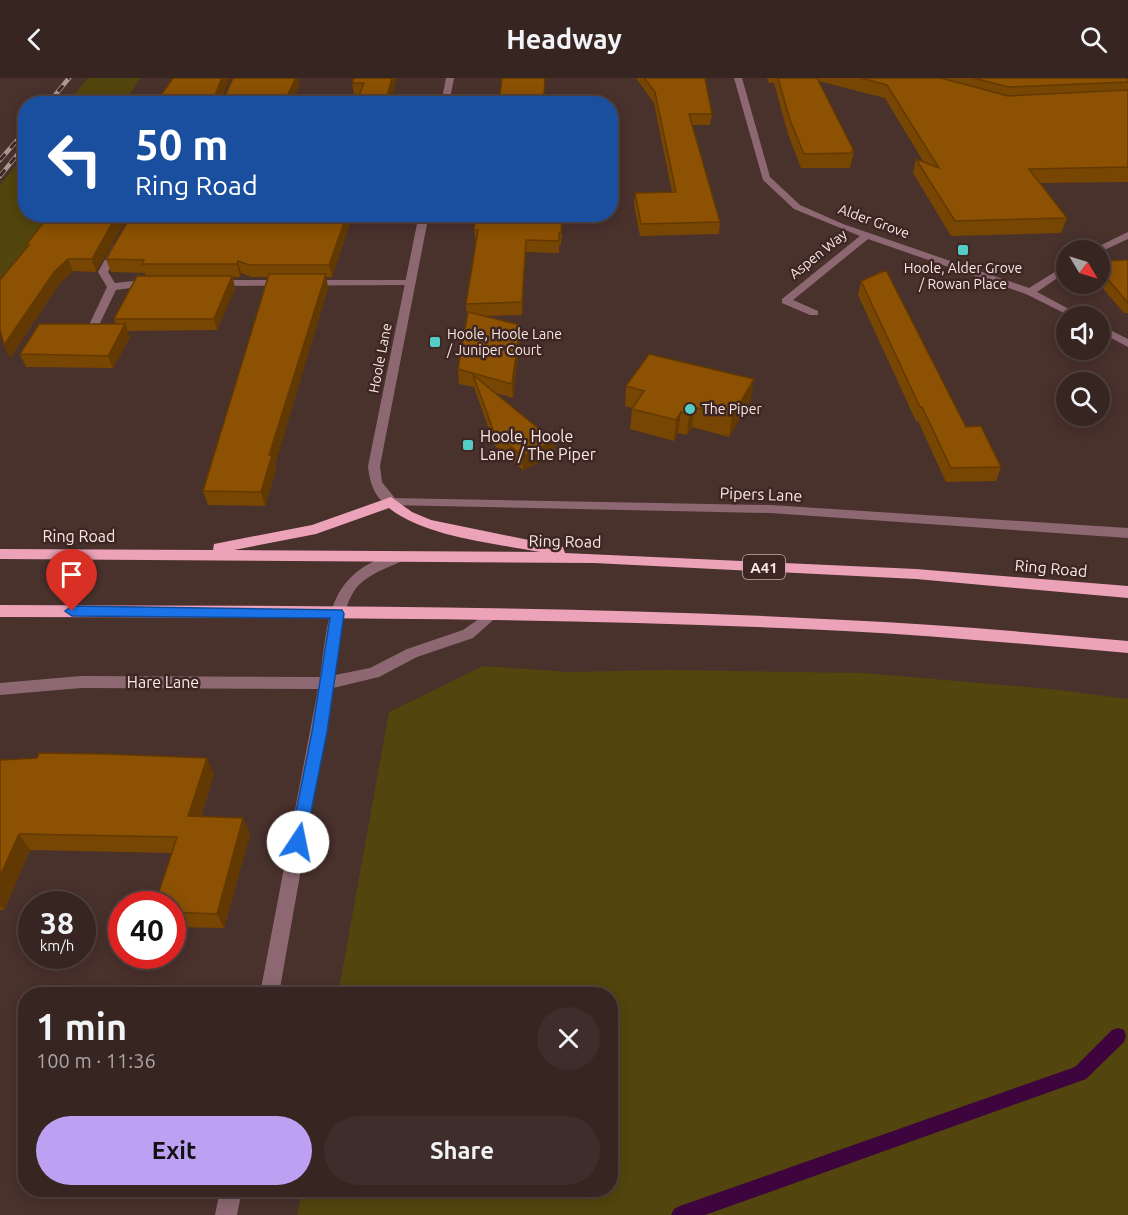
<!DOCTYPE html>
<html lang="en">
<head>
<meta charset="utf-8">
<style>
	body { margin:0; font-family:Ubuntu,sans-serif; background:#3e2d2a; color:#f1f3f6; height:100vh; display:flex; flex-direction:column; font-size:22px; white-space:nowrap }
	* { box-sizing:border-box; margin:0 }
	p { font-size:20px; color:#aaa5a5 }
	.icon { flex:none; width:33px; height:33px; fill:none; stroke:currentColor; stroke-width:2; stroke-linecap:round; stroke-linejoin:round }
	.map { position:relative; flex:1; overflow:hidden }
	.sheet { position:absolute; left:18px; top:909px; width:600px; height:210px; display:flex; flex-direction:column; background:#372521; border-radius:24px; box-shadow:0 3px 15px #0003,0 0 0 2px #51423f }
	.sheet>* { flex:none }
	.guide { position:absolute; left:18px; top:18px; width:600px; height:126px; border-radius:24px; box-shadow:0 3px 15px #0003,0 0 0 2px #51423f; background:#1a4fa0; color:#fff; overflow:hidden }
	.needle { width:39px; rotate:128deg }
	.buttons { position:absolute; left:1056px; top:162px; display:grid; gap:12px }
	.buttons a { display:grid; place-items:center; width:54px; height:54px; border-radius:50%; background:#372521; box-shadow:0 3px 15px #0003,0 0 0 2px #51423f; font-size:30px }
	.speed { position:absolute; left:18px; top:813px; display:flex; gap:12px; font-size:30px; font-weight:700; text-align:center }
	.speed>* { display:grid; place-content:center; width:78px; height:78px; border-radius:50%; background:#372521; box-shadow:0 3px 15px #0003,0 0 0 2px #51423f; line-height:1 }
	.speed small { font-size:15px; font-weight:400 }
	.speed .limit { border:9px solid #d22; background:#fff; color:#111 }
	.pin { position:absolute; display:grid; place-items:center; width:51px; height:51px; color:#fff; margin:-62px -26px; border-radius:50% 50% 50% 0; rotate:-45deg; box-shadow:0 0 6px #0007 }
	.pin .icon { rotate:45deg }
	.me { position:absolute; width:66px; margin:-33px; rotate:11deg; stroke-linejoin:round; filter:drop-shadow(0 0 4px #0008) }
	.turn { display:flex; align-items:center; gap:21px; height:126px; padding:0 18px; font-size:27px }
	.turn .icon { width:78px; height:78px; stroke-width:2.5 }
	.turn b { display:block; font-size:42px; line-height:51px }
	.round { display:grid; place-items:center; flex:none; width:63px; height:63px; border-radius:32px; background:#3e2d2a }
	.head { display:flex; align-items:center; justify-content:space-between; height:102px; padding:0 18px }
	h1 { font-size:36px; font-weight:700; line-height:45px }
	.button { display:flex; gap:12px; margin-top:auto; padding:12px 18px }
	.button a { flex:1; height:69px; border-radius:36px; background:#bca0f2; color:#111; font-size:24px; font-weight:700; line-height:69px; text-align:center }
	.button a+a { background:#3e2d2a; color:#f1f3f6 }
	header { display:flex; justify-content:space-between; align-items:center; height:78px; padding:0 18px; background:#372521; font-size:27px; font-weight:700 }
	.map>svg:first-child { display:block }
	.green { fill:#52450d }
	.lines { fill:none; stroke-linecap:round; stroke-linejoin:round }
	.stream { fill:#3d043d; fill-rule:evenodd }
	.minor { fill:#8d6873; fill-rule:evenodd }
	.tertiary { fill:#8d6873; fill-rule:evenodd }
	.trunk { fill:#eca2b8; fill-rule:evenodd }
	.rail-casing { stroke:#ac9894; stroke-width:4.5 }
	.rail { stroke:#3e2622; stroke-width:3; stroke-dasharray:8; stroke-linecap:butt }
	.wall { fill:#784603 }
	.shaded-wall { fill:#623902 }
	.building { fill:#8c5103; stroke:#623902; stroke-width:1.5 }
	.route { fill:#1a73e8; stroke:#114b97; stroke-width:1.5 }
	.poi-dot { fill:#54cdc7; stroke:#3e2622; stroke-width:2 }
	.labels { text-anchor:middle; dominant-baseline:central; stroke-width:5; stroke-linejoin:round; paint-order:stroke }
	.far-street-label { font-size:14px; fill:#f8e7e4; stroke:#3e2622 }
	.far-poi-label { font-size:14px; fill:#f8e7e4; stroke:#3e2622; text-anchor:start }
	.shield { fill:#3e2622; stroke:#c0adaa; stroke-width:1.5 }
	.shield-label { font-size:15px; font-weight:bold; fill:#f8e7e4 }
	.poi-label { font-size:16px; fill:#f8e7e4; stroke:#3e2622; text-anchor:start }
	.street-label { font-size:16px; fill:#f8e7e4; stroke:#3e2622 }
</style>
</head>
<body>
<header><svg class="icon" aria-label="back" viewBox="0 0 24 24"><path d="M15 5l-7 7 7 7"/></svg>Headway<svg class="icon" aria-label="search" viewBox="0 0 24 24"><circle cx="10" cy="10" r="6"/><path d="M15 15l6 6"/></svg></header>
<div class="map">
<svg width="1128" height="1137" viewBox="0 0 1128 1137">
	<rect width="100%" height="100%" fill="#49312c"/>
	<!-- green -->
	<path class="green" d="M88,0H141L123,25H67Z
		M25,76L26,136L48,137L0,207V107Z
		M483,588L570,594L667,592L864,595L1051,611L1128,621V1137H297L302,1112H610V916H338L389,634Z"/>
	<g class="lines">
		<!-- stream -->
		<path class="stream" d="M1118,950L1124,952L1126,958L1124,964L1086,1001L705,1137H671L674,1131L680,1128L1075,989L1112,952Z"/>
		<!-- minor -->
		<path class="minor" d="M734,0H742L770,99L800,127L843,146L1029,210L1066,187V194L1037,214L1082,238H1070L1026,216L868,161L793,222L818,233V237H810L782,225V221L860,158L794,131L763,102Z
			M1128,154V161L1100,174L1091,172Z
			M113,167L122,169L108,194L115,205L152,201L157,204L152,207L116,212L99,247L94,250L90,249L89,247L107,209L98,194Z
			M410,202L415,205L414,207L215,208L210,205L215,202Z
			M1100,247L1128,261V269L1100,254Z
			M391,420L770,427L1128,450V460L770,435L386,427L384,424L386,421Z"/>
		<!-- tertiary -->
		<path class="tertiary" d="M446,0H454L449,26H441Z
			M419,136H429L380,388L382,404L398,424L391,428C375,424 369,402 368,388Z
			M399,474L404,476L406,479L404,482C392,488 377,493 366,501C340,517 339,570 335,597L370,590L407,571L463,552L493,531L500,536L473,560L417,579L379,599L333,610L279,916H260L318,611L81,610L0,617V605L81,598L320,599C329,536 328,494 399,474Z
			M220,1112H242L237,1137H215Z"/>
		<!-- trunk -->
		<path class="trunk" d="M391,419L412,434L431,442L558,468L563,469L565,475L916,491L1128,508V520L916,501L594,485L0,481V471L213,472L214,466L312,447ZM389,430C425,459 494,465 540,474L234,472L316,456Z
			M0,527C282,528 564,527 845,542C940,546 1034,555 1128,563V575C1034,567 940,558 845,553C564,539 282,540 0,539Z"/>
		<!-- rail casing -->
		<g class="rail-casing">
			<path id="rail" d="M48,26L69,0
				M0,82L26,52
				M0,98L26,66"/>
		</g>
		<!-- rail -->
		<use href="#rail" class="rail"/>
	</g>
	<!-- wall -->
	<path class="wall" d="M397,0L359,16H354L352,5Z
		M636,0H705L712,36L710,47H692L720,144L719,156L640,158L634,127L635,115L672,114L654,25Z
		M767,0H1128V104L1040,105L1067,140L1061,155L951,158L913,95L916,81L923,83L885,20L818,3L854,73L850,90H801L788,56L774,5H769Z
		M50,136H353L332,199H326L328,210L275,386L276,391L265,428L208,427L203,413L268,199H252L241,195L240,199H233L235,210L217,252L127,253L130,259L113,290L26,289L20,276L116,246L114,241L146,198L145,195L111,194L106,181L131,138L125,142L96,194L73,193L59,206L10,280L4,267L27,170L26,167Z
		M476,136H563L561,167H559V175L526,174L522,237L485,238L520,247V261L513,320L496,315L554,363L555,377L523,392L495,368L474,309L459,306L458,291L467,237L466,226L476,165L474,152Z
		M1128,182V235H1124L1099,206L1100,183Z
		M861,203L966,349L1001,389L996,403L946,404L918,343H916L858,217Z
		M626,308L751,322L729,359L692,349L687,357L678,355L674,363L630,351L632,330L625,328Z
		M0,682L214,696L201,739L243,740L250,756L224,850L172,849V775L30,772L4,832H0Z"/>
	<!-- shaded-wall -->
	<path class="shaded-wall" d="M222,0H230L219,26L215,17Z
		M296,0H298L300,7L290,26H283Z
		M392,0H397L390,26H385Z
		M117,136H130L131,138L125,142L96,194L92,181Z
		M347,136H353L332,199L329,187Z
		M526,162V174L522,237V224Z
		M68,181L73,193L59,206L10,280L4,267L54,194Z
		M238,183L241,195L240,199L237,186Z
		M326,196L328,210L275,386L276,391L265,428L261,414L269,377Z
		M232,198L235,210L217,252L214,241Z
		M125,246L130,259L113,290L108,278Z
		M520,247V261L513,320L512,306Z
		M754,301L751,322L729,359L732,339Z
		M694,329L692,349L687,357L689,337Z
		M681,334L678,355L674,363L676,342Z
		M554,363L555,377L523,392L522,378Z
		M207,680L214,696L196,754L188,738Z
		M243,740L250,756L224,850L217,836Z
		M19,756L30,772L4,832L0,828V798Z"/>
	<!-- building -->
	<path class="building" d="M173,0H222L215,17L226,16L233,0H296L283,26H155Z
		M354,0H392L385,26H355L364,5H352Z
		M502,0H545L544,18H575L574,26H499Z
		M644,0H705L712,36H689L720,144L641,146L635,115L676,114L655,14Z
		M778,0H817L854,73H852L853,75L804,76L790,42Z
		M861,0H941L1008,18L1128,12V89L1029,91L1067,140L955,143L916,81L939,90L887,7Z
		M973,0H1128V4L1009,9Z
		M50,136H117L92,181H68L54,194L4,267L0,251V202L29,167H26Z
		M132,136H347L329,187H249L238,183L237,186H142L144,182L106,181Z
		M476,136H562L561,155H559V163L526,162L522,224L466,226L478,152H474Z
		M1128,182V225L1100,192V183Z
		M886,192L966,349L981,348L1001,389L951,390L922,329H920L861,203Z
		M269,196H326L269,377H272L261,414L203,413Z
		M137,198H232L214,241H114Z
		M468,234L520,247L512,306L458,291Z
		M39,246H125L108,278L20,276Z
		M649,276L754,301L732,339L694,329L689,337L681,334L676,342L632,331L644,313L626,308Z
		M473,297L554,363L522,378L494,354Z
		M39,675L106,676L207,680L188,738L243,740L217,836L172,834V826H155L177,759L19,756L0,798V682L37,680Z"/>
	<!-- route -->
	<path class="route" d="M72,528L342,532L344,536L327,654L304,768L298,770L293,768L290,764L312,654L330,540L72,538L65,533Z"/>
	<!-- markers -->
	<g class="poi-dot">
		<rect x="957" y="166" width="12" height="12" rx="3"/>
		<rect x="429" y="258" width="12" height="12" rx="3"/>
		<circle cx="690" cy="331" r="6"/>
		<rect x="462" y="361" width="12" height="12" rx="3"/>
	</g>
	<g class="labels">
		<!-- far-street labels -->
		<g class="far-street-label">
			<text transform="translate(874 143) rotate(20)">Alder Grove</text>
			<text transform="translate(818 176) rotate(-39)">Aspen Way</text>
			<text transform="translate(380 280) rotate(-79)">Hoole Lane</text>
		</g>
		<!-- far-poi labels -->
		<g class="far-poi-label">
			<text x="963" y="190" text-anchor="middle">Hoole, Alder Grove<tspan x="963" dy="16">/ Rowan Place</tspan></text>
			<text x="447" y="256">Hoole, Hoole Lane<tspan x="447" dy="16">/ Juniper Court</tspan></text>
			<text x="702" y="331">The Piper</text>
		</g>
		<!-- shield labels -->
		<rect class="shield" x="743" y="477" width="42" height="24" rx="4.5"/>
		<g class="shield-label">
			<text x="764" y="489">A41</text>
		</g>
		<!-- poi labels -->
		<g class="poi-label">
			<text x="480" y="358">Hoole, Hoole<tspan x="480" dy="18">Lane / The Piper</tspan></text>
		</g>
		<!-- street labels -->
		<g class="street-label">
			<text transform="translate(761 416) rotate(2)">Pipers Lane</text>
			<text x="79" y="458">Ring Road</text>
			<text transform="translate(565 463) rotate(1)">Ring Road</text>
			<text transform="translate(1051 490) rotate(5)">Ring Road</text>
			<text x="163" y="604">Hare Lane</text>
		</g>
	</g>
</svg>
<div class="buttons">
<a><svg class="needle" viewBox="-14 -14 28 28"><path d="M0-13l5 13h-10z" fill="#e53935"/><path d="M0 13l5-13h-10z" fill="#aaa5a5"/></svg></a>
<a><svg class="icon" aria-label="sound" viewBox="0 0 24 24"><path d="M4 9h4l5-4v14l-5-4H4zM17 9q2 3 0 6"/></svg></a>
<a><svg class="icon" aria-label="search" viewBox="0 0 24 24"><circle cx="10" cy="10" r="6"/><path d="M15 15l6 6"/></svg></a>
</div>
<div class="speed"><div>38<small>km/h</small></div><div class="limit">40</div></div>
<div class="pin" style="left:72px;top:533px;background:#d93025"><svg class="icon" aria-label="arrive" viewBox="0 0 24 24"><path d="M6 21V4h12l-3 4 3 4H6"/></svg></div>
<svg class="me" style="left:298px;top:764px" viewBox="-20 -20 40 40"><circle r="19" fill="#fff"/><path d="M0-13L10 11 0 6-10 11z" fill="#1a73e8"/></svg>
<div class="guide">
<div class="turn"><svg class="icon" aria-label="left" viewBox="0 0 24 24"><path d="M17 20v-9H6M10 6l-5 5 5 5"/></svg><div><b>50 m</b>Ring Road</div></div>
</div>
<section class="sheet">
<div class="head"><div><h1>1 min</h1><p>100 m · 11:36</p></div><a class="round"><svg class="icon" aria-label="close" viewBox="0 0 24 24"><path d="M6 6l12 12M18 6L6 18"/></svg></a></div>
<div class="button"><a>Exit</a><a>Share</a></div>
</section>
</div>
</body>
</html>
